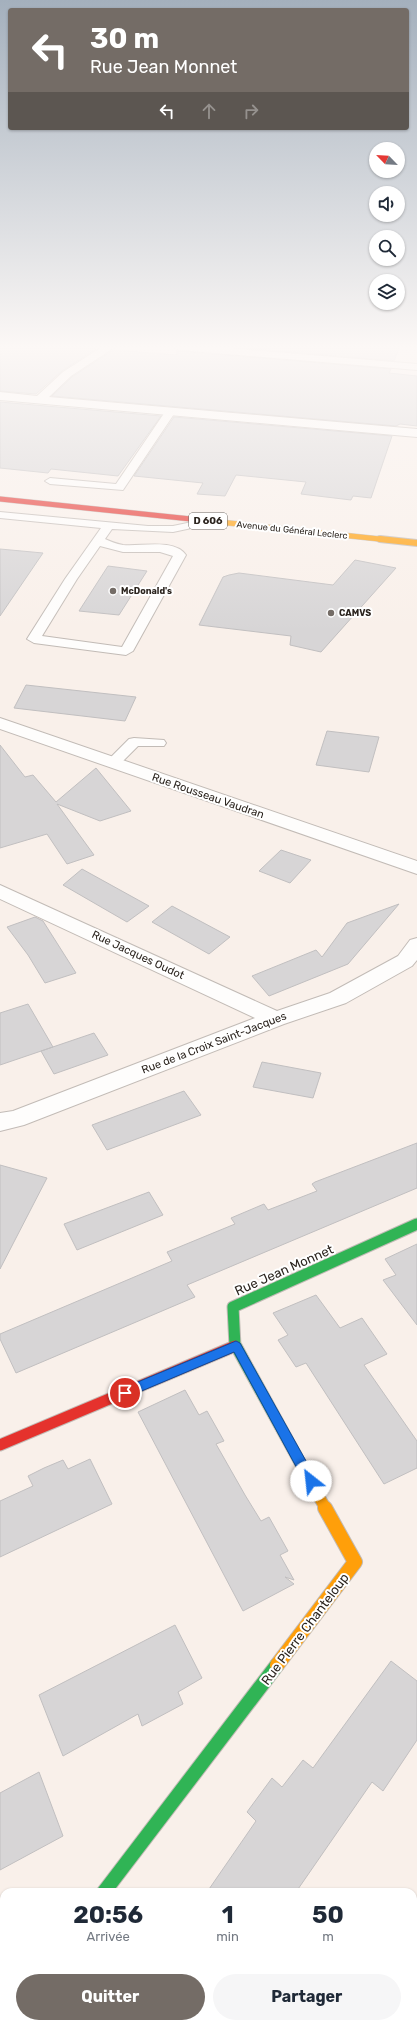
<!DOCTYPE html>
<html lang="fr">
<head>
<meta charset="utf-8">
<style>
	body { margin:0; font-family:Rubik,sans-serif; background:#f6f6f7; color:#1f2937; height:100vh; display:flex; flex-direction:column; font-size:15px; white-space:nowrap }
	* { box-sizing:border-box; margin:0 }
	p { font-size:13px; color:#747a83 }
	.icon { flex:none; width:22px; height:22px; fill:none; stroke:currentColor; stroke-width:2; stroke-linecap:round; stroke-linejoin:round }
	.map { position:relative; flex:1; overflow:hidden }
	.sheet { position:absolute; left:0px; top:1888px; width:417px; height:140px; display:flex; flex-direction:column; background:#fff; border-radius:12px 12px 0 0; box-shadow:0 1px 3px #0004 }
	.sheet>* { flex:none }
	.banner { position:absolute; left:8px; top:8px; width:401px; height:122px; border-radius:4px; box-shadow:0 1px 3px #0004; background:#746c66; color:#fff; overflow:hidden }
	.needle { width:26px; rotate:295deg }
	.fabs { position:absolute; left:369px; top:142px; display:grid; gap:8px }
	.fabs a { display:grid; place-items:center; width:36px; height:36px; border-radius:50%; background:#fff; box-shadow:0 1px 3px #0004; font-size:20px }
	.pin { position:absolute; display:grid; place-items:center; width:34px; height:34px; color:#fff; margin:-17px; border:2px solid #fff; border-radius:50%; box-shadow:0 1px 4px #0007 }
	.me { position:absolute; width:44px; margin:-22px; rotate:331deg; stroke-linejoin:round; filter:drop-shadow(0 0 3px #0008) }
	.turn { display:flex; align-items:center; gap:14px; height:84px; padding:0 16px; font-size:18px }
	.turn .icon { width:52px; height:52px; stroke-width:2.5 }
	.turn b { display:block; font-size:28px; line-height:34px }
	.lanes { display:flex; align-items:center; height:38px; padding:0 16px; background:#0003; justify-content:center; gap:20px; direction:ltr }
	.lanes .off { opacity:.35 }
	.eta { display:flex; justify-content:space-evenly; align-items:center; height:68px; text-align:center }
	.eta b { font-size:24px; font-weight:700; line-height:28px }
	.action { display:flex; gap:8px; margin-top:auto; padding:8px 16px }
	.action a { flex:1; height:46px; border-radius:24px; background:#746c66; color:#fff; font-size:16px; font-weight:700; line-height:46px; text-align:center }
	.action a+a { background:#f6f6f7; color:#1f2937 }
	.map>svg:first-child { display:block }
	.building { fill:#d7d5d6; stroke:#c1bfc0 }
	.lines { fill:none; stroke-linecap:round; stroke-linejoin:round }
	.lane-casing { stroke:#c2bbb6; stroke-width:2 }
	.street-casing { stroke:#c2bbb6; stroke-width:2 }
	.fast-far1-casing { stroke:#c2bbb6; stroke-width:13 }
	.fast-casing { stroke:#c2bbb6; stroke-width:16 }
	.slow-far3-casing { stroke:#c2bbb6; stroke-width:6 }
	.slow-far2-casing { stroke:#c2bbb6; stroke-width:8 }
	.slow-far1-casing { stroke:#c2bbb6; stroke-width:13 }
	.slow-casing { stroke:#c2bbb6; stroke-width:16 }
	.jam-far1-casing { stroke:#c2bbb6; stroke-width:6 }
	.jam-casing { stroke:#c2bbb6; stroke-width:13 }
	.lane { fill:#fefdfc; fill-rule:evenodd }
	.street { fill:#fefdfc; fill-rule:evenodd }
	.fast-far1 { stroke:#30b455; stroke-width:11 }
	.fast { stroke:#30b455; stroke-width:14 }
	.slow-far3 { stroke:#ff9f0a; stroke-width:5 }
	.slow-far2 { stroke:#ff9f0a; stroke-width:6 }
	.slow-far1 { stroke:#ff9f0a; stroke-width:11 }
	.slow { stroke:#ff9f0a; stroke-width:14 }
	.jam-far1 { stroke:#e5322d; stroke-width:5 }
	.jam { stroke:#e5322d; stroke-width:11 }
	.route { fill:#1a73e8; stroke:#114b97 }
	.poi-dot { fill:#746c66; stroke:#fff; stroke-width:1.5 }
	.labels { text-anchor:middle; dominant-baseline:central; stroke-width:4; stroke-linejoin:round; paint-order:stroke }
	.far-street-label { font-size:9px; fill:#2c251f; stroke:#fff }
	.far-poi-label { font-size:9px; font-weight:bold; fill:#2c251f; stroke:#fff; text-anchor:start }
	.shield { fill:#fff; stroke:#6b6662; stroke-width:1 }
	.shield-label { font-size:10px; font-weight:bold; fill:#2c251f }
	.street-label { font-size:11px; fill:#2c251f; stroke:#fff }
	.near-street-label { font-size:13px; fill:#2c251f; stroke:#fff }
</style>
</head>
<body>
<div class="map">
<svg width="417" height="2028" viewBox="0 0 417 2028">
	<rect width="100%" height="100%" fill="#f9f0ea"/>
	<!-- building -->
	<path class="building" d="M0,347H73L96,349L62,371L36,394L0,391Z
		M231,347H383L399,348L394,361Z
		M113,350L177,355V351L391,369L389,373L417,376V426L400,424L396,426L52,396L72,377Z
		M0,402L161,416L118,476L51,469L48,473L0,468Z
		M174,417L392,436L371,498L353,496L351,500L301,494L306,482L236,475L225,496L197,494L203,483L134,476Z
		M0,549L43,553L0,616Z
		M355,560L396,568L321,652L290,645L291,636L199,625L223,577L229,575L239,573L333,585Z
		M108,566L147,571L119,615L79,611Z
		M26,685L136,697L125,721L14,708Z
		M327,731L379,737L369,772L316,765Z
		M0,745L25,777L33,775L56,802L96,768L131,811L100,821L57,804L94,855L67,864L47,834L0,848Z
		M281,850L311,860L290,883L259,871Z
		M82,869L149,906L127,922L63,885Z
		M399,904L348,964L269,996L252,976L316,950L322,957L347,923Z
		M172,906L230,937L209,954L152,922Z
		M35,917L43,921L76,973L45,983L28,955L7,927Z
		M28,1004L53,1047L0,1065V1013Z
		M94,1033L108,1055L54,1074L41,1051Z
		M262,1062L321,1073L313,1098L253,1087Z
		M184,1091L201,1115L107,1150L92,1125Z
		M417,1143V1188L187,1285L195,1297L16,1373L0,1339V1334L172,1261L167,1252L235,1224L231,1218L264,1204L268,1210L317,1191L312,1184L315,1182Z
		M0,1165L47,1178L0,1269Z
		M149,1192L163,1215L77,1250L64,1224Z
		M417,1244V1325L383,1280L396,1275L385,1259Z
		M316,1295L340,1328L362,1318L387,1354L364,1365L417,1441V1468L384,1484L306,1363L296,1367L278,1340L288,1335L273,1313Z
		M185,1390L199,1415L207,1411L224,1441L216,1444L245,1495L261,1521L269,1517L288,1551L280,1555L294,1580L285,1577L294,1584L243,1611L138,1412Z
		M90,1459L112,1504L0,1557V1501L33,1486L28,1476L44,1468L63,1460L68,1469Z
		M175,1625L202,1678L178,1692L183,1704L142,1726L138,1714L63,1756L39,1695Z
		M391,1661L417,1681V1740L383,1791L372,1782L296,1892H207L256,1821L247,1812L272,1778L282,1787L303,1760L313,1768Z
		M39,1772L63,1836L0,1870V1793Z"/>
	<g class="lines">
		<!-- lane casing -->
		<g class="lane-casing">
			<path id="lane" d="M171,408L176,411L123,490L50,484L45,481L50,478L116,484L167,409Z
				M0,512L148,526H173L211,518L217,521L215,523L173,532L112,529L105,539C110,541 116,544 123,545C140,547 174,538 186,555L133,651L126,655L34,643L27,639L65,579L101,528L0,518ZM100,546L123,552H160L173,556L122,647L42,636L77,579Z
				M134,738L164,740L166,743L164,746H138L118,766H108L106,763L108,760L129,739Z"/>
		</g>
		<!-- street casing -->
		<g class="street-casing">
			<path id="street" d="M102,347H115L71,376L49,397L417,429V437L0,400V392L37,396L63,372Z
				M174,347H216L417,364V370L179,350Z
				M0,718L417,861V874L0,729Z
				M0,885L277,1011L330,993L398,956L410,940L417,938V960L412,966L346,1003L284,1024L24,1125L0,1131V1113L13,1111L255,1018L0,899Z
				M4,1949V1987L0,1989V1951Z"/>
		</g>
		<!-- fast-far1 casing -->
		<g class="fast-far1-casing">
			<path id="fast-far1" d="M235,1346L233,1307L417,1224
				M236,1346L319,1497"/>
		</g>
		<!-- fast casing -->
		<g class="fast-casing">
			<path id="fast" d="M104,1892L277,1665"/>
		</g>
		<!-- slow-far3 casing -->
		<g class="slow-far3-casing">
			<path id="slow-far3" d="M210,521L389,540"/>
		</g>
		<!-- slow-far2 casing -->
		<g class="slow-far2-casing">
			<path id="slow-far2" d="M380,539L417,543"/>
		</g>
		<!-- slow-far1 casing -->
		<g class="slow-far1-casing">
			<path id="slow-far1" d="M319,1497L326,1509"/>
		</g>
		<!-- slow casing -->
		<g class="slow-casing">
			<path id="slow" d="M277,1665L355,1562L325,1508"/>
		</g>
		<!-- jam-far1 casing -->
		<g class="jam-far1-casing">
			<path id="jam-far1" d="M0,499L210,521"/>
		</g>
		<!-- jam casing -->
		<g class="jam-casing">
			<path id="jam" d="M0,1445L235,1346"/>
		</g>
		<!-- lane -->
		<use href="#lane" class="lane"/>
		<!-- street -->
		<use href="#street" class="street"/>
		<!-- fast-far1 -->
		<use href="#fast-far1" class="fast-far1"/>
		<!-- fast -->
		<use href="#fast" class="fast"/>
		<!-- slow-far3 -->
		<use href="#slow-far3" class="slow-far3"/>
		<!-- slow-far2 -->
		<use href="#slow-far2" class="slow-far2"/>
		<!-- slow-far1 -->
		<use href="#slow-far1" class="slow-far1"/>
		<!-- slow -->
		<use href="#slow" class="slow"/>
		<!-- jam-far1 -->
		<use href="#jam-far1" class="jam-far1"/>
		<!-- jam -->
		<use href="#jam" class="jam"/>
	</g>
	<!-- sky -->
	<linearGradient id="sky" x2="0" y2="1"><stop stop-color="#a4b0bd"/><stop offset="0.55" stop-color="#fcf8f6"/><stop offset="1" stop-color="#fcf8f6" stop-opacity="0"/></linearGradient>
	<rect width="417" height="631" fill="url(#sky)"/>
	<!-- route -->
	<path class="route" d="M236,1341L240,1343L315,1477L317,1481L315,1485L311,1487L306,1485L234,1352L125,1398L121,1397L119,1393L121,1389Z"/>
	<!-- markers -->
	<g class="poi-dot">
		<circle cx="113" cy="591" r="4"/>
		<circle cx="331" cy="613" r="4"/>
	</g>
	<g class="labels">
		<!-- far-street labels -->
		<g class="far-street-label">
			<text transform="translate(292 530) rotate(6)">Avenue du Général Leclerc</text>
		</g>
		<!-- far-poi labels -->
		<g class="far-poi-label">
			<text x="121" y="591">McDonald's</text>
			<text x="339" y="613">CAMVS</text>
		</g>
		<!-- shield labels -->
		<rect class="shield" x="189" y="513" width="38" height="16" rx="3"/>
		<g class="shield-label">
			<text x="208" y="521">D 606</text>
		</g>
		<!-- street labels -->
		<g class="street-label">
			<text transform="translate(208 796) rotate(19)">Rue Rousseau Vaudran</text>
			<text transform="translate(138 955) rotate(25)">Rue Jacques Oudot</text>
			<text transform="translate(214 1043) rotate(-21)">Rue de la Croix Saint-Jacques</text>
		</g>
		<!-- near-street labels -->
		<g class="near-street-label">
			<text transform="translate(284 1270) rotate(-24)">Rue Jean Monnet</text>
			<text transform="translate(305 1629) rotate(-53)">Rue Pierre Chanteloup</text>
		</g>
	</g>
</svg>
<div class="fabs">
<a><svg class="needle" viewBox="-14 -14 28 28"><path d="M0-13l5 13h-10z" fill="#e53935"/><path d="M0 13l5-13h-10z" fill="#747a83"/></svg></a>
<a><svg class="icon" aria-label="sound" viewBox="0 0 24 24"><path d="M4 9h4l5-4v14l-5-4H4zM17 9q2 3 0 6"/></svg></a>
<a><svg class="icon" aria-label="search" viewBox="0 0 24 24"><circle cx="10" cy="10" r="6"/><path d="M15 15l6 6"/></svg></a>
<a><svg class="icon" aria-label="layers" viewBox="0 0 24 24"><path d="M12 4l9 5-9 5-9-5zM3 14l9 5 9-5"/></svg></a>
</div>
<div class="pin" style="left:125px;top:1393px;background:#d93025"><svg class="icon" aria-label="arrive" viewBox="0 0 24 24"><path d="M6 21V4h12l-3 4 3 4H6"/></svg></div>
<svg class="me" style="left:311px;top:1481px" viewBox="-20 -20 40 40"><circle r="19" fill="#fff"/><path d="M0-13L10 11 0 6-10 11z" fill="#1a73e8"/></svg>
<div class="banner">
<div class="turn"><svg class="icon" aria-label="left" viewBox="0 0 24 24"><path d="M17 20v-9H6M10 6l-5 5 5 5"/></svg><div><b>30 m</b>Rue Jean Monnet</div></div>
<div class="lanes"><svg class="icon" aria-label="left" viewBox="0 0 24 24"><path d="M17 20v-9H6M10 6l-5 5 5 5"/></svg><svg class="icon off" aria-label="ahead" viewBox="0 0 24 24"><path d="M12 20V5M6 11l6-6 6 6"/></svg><svg class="icon off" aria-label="right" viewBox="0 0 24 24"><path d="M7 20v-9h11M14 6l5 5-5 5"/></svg></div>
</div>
<section class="sheet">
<div class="eta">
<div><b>20:56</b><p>Arrivée</p></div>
<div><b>1</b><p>min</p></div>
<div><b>50</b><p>m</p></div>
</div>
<div class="action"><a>Quitter</a><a>Partager</a></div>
</section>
</div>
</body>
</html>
